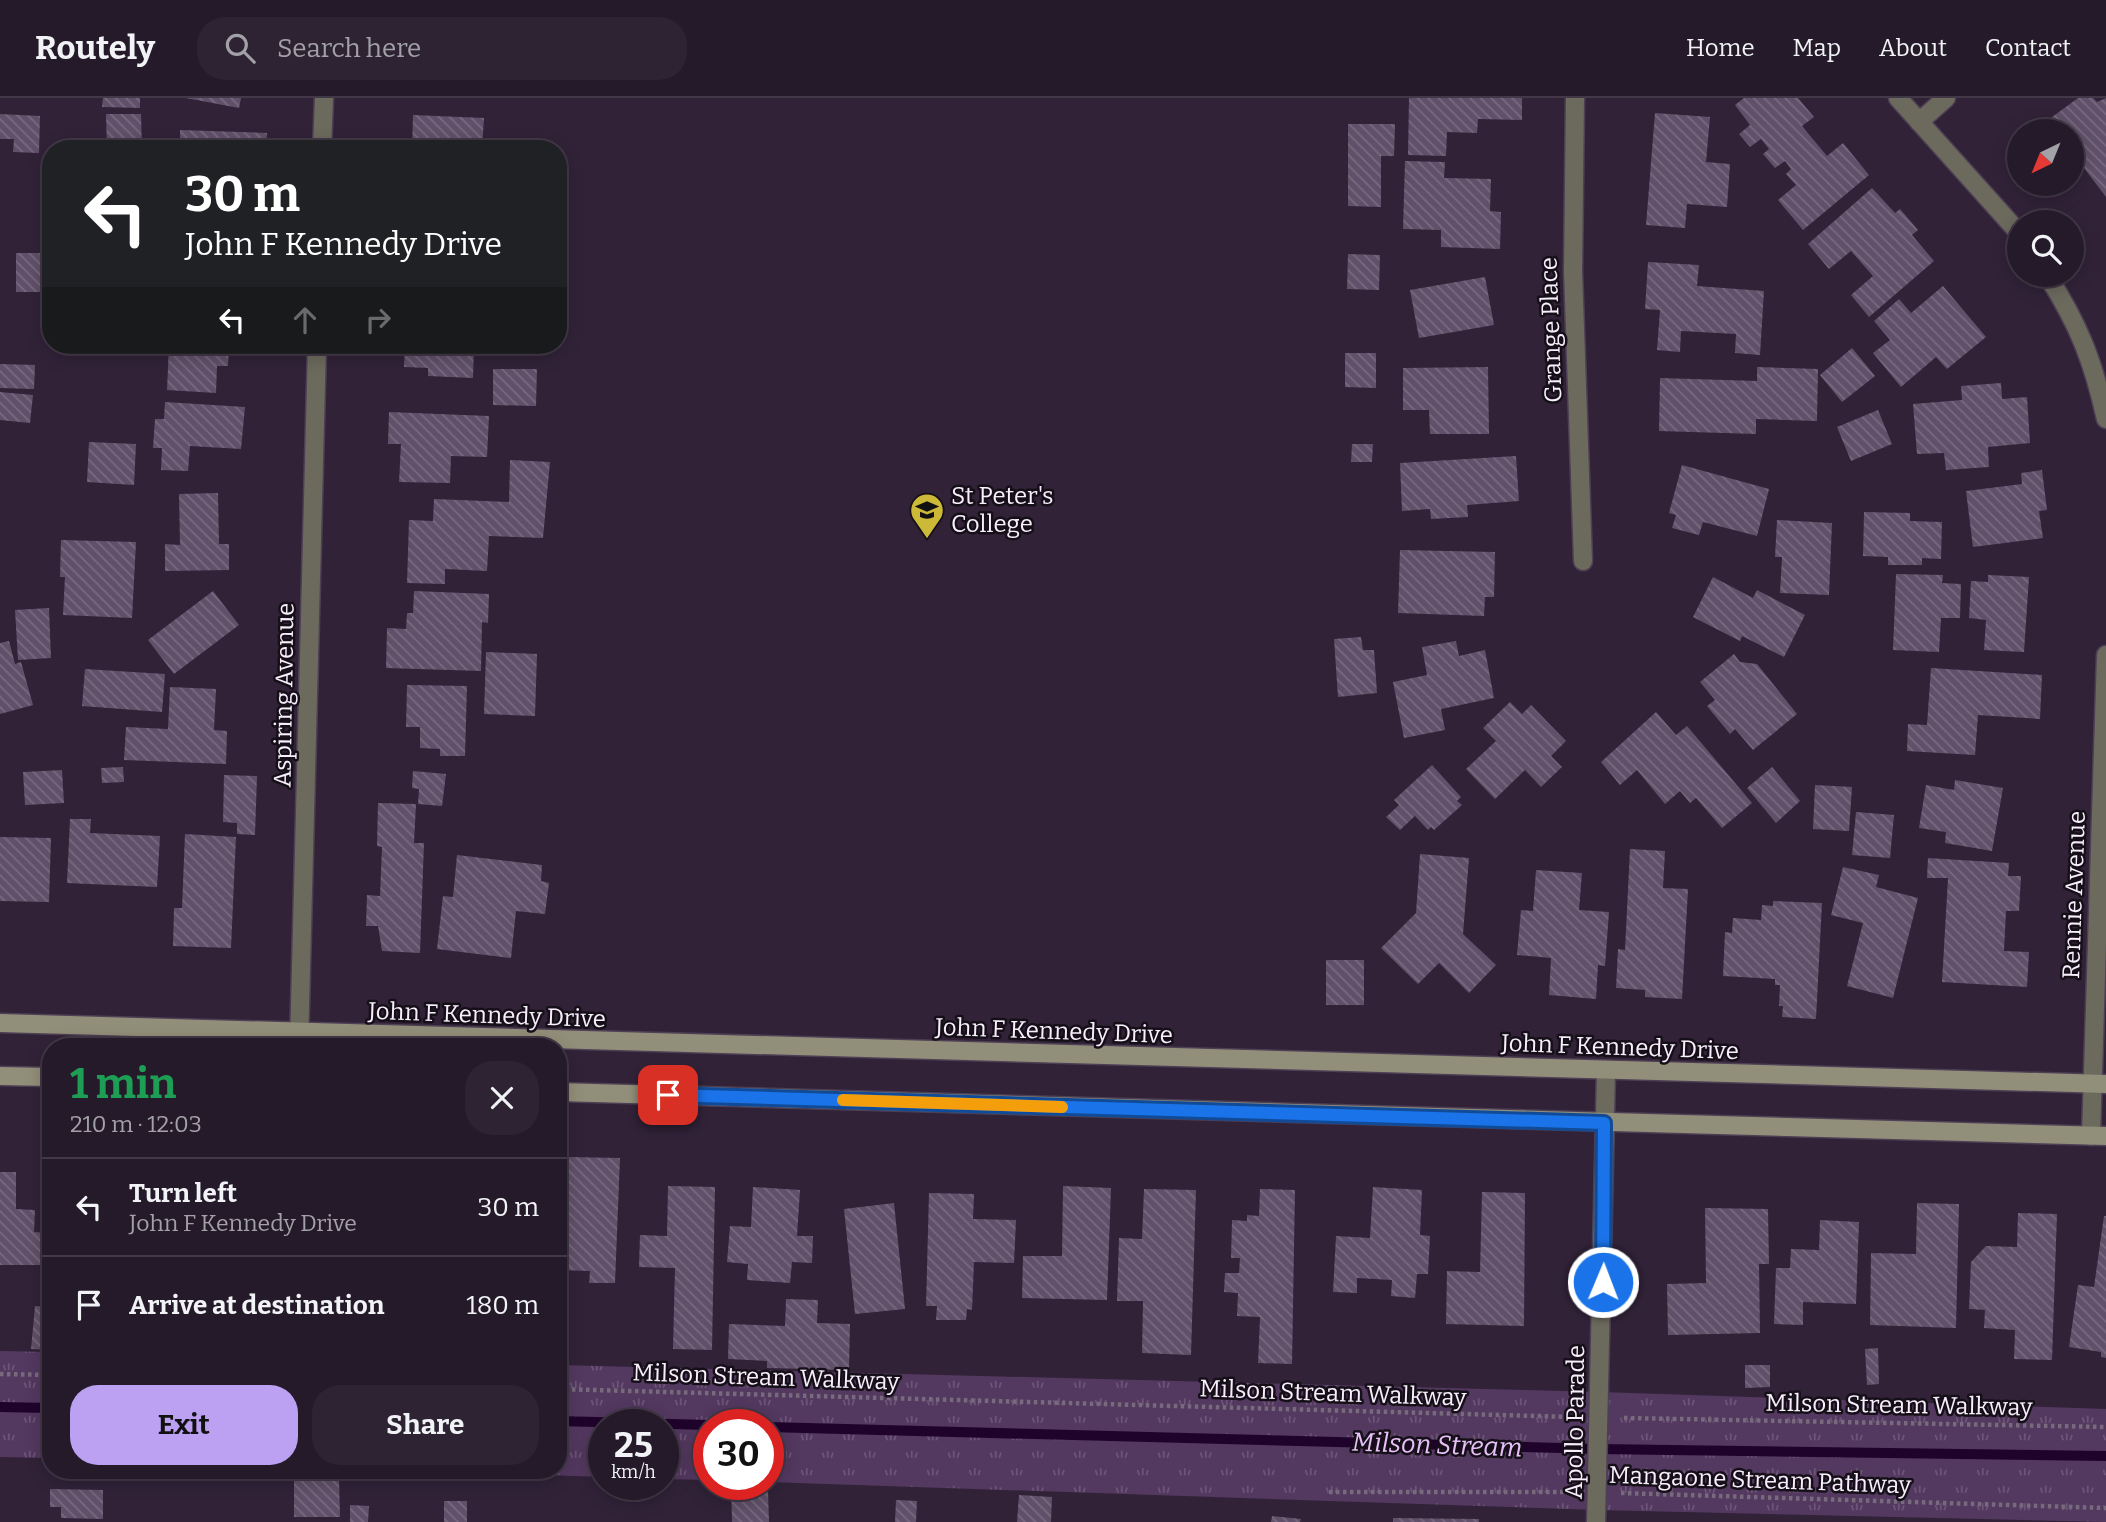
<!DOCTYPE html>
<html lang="en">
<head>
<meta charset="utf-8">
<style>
	body { margin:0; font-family:Bitter,serif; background:#2d2332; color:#f1f3f6; height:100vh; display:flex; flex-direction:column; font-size:26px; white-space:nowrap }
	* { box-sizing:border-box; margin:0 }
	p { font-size:23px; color:#a3a1a8 }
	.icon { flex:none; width:38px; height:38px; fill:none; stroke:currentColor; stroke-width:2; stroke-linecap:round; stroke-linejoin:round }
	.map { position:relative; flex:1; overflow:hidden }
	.side { position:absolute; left:42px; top:940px; width:525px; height:441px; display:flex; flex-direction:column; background:#251a2a; border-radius:28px; box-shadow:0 4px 18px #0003,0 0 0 2px #423847 }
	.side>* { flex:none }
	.hud { position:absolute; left:42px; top:42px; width:525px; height:214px; border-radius:28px; box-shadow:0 4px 18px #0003,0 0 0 2px #423847; background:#202124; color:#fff; overflow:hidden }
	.needle { width:46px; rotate:223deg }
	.fabs { position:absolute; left:2007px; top:21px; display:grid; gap:14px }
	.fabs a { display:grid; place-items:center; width:77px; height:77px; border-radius:50%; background:#251a2a; box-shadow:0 4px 18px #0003,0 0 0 2px #423847; font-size:35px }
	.speed { position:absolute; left:588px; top:1311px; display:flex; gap:14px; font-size:35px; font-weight:700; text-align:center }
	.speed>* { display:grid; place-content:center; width:91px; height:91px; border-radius:50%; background:#251a2a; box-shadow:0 4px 18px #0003,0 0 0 2px #423847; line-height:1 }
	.speed small { font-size:18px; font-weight:400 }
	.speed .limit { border:10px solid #d22; background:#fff; color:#111 }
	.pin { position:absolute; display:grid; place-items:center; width:60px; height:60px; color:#fff; margin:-30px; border-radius:14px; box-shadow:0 4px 10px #0006 }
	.me { position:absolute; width:77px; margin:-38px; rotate:1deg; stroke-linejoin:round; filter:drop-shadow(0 0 5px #0008) }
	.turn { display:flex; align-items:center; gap:24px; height:147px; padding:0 28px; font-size:32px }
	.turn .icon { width:91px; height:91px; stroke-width:2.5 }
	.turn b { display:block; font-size:49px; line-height:60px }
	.lanes { display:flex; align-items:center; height:66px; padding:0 28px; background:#0003; justify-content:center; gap:35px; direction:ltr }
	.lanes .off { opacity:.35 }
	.round { display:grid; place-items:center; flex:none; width:74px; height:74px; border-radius:28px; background:#2d2332 }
	.head { display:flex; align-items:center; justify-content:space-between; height:119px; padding:0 28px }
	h1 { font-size:42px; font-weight:700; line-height:52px; color:#1e9e55 }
	.action { display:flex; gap:14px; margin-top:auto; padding:14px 28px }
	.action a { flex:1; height:80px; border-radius:28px; background:#bca0f2; color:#111; font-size:28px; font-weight:700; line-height:80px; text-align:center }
	.action a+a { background:#2d2332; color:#f1f3f6 }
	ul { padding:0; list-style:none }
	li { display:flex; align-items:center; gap:21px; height:98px; padding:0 28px; border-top:2px solid #423847 }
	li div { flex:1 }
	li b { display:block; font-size:26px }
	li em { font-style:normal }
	header { display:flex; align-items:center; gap:42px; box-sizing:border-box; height:98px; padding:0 35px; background:#251a2a; border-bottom:2px solid #423847 }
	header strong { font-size:33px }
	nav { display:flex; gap:38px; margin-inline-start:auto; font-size:24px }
	.search { width:490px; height:63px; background:#2d2332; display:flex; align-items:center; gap:18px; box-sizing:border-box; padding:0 24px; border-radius:28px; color:#a3a1a8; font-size:26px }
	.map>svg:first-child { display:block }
	.grass { fill:url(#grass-tufts) }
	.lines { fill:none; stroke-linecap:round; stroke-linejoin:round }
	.stream { stroke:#1f032b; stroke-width:10 }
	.building { fill:url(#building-back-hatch) }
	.minor-casing { stroke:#4d3f54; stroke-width:21 }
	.secondary-casing { stroke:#4d3f54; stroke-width:21 }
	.path { stroke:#776a7d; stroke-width:4.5; stroke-dasharray:3.5 3.5; stroke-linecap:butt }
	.minor { stroke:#6c6a5d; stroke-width:18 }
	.secondary { stroke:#918e79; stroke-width:18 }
	.route-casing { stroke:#114b97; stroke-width:18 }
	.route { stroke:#1a73e8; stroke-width:12 }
	.slow { stroke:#f59e0b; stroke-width:12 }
	.labels { text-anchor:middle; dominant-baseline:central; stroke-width:5; stroke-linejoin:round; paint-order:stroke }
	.street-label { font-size:24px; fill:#f8eefd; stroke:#150f18 }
	.poi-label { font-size:24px; fill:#f8eefd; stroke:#150f18; text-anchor:start }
	.water-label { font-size:26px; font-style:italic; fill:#e7c0f9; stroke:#150f18 }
</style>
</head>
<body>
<header>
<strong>Routely</strong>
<div class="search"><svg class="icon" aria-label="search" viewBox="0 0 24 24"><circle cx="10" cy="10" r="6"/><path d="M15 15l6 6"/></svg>Search here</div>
<nav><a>Home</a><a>Map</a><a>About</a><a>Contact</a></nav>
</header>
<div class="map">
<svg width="2106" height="1424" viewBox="0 0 2106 1424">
	<defs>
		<pattern id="grass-tufts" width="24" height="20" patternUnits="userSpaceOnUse" patternTransform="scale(1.75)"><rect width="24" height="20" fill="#53385f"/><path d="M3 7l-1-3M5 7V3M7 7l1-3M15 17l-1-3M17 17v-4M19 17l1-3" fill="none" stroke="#6c5577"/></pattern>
		<pattern id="building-back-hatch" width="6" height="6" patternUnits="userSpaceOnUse" patternTransform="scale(1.75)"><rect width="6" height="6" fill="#615069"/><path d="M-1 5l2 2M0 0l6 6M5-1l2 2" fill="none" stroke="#786a7f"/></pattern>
	</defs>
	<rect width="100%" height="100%" fill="#312238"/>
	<!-- grass -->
	<path class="grass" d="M0,1253L51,1254V1360L0,1359Z
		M558,1267L1601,1294L2106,1311V1424L1598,1412L768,1384V1326H709V1382L663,1381V1326H604V1379L398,1372H558Z"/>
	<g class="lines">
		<!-- stream -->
		<path class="stream" d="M0,1309L51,1310
			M558,1323L709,1327
			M768,1329L1598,1351L2106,1358"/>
	</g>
	<!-- building -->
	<path class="building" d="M103,0H140V10L102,9Z
		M186,0H241L239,10Z
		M1409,0H1522V22L1478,21L1477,35L1447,34L1446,58L1408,57Z
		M1744,0H1798L1814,19L1802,28L1827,58L1843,45L1869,77L1803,132L1778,102L1796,87L1786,76L1791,71L1785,63L1775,70L1763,56L1769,51L1761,41L1750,49L1739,36L1750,27L1735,7Z
		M2078,0H2093L2097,4L2106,0V99L2081,66L2077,69L2072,64V33H2057L2048,22Z
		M1655,15L1710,19L1706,64L1730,66L1727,109L1687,106L1685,130L1646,127Z
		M0,16L40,18L39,55L13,54L14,41H0Z
		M106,16H141L142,51H107Z
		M413,17L484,20L482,51H412Z
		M1348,26H1395L1394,58H1381V109L1348,108Z
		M180,32L267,35L266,51H180Z
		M1405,63L1445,64L1444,80L1491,81L1490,113L1501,114L1500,151L1441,149V132L1403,131Z
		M1872,90L1895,115L1900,111L1918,132L1912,137L1934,163L1869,219L1851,197L1873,178L1851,153L1829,171L1808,146Z
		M16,155H50V194H16Z
		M1348,156L1380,157L1379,192L1347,191Z
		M1648,164L1699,167L1697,188L1764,193L1760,257L1735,255L1736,236L1681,233L1680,254L1657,252L1660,212L1645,211Z
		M1485,179L1494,227L1419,240L1410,192Z
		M1943,188L1986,239L1947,271L1936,259L1901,289L1873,255L1890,242L1874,223L1899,201L1911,215Z
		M94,247H139L138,255L94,253Z
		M169,247H229L228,268H217L216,295L167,292Z
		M405,247H474L473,280L428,278V270L404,269Z
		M1852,250L1875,278L1842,304L1820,277Z
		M1345,255H1376V290L1345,289Z
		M0,266L35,267L34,291L0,290Z
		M1488,269L1489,336H1430L1429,312H1403V270Z
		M1757,269L1818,271L1817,323L1756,321V336L1659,333L1660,280L1757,283Z
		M493,271H537L536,308L493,307Z
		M2001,285L2002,301L2027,299L2030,345L1988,349L1989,369L1946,372L1944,355L1917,356L1913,306L1962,302L1961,288Z
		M0,294L33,297L30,325L0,322Z
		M165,304L245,309L241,351L190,348L188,373L161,372L162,350H153L155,321H164Z
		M1878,312L1892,346L1851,363L1837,329Z
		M389,314L489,318L487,359L451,358L450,385L399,384L401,346H388Z
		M89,344L136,346L134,387L87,384Z
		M1352,346H1373L1372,364H1351Z
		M1516,358L1519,403L1467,407L1468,419L1431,421L1430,411L1402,413L1400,365Z
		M510,362L550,364L543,440L489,438L487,473L445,471V486L407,485L409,422L433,423L434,401L509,404Z
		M1682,367L1769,391L1757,438L1703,424L1699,437L1672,430L1676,417L1669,415Z
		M2042,372L2047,412L2039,413L2043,440L1973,449L1966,393L2022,386L2021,375Z
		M218,395L219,446H229V472L165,473V446L180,447L179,396Z
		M1864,414L1910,415V423L1942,424L1941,461L1922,460V467H1888V459L1863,458Z
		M1777,422L1832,425L1829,497L1780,495L1782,459H1775Z
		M61,442L136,444L132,520L63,517L65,479H60Z
		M1400,452L1495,454L1494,499H1485L1484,518L1398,515Z
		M1896,476L1943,477L1942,485L1961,486L1960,520H1941L1939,554L1893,552Z
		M1988,477L2029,479L2024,554L1984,552L1986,522L1969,520L1971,483L1988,484Z
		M1713,479L1753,500L1757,492L1805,517L1784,559L1742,538L1740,543L1693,519Z
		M213,493L239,527L174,576L148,542Z
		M414,493L489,496L488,525L482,524L481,573L386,570L387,530L406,531L407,515H413Z
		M49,510L51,560L18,562L15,512Z
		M1361,539L1363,552H1374L1377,595L1338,599L1334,541Z
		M9,543L15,566L21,564L33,607L0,616V545Z
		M1456,543L1459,558L1485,552L1494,600L1441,611L1445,632L1404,640L1393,584L1427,577L1422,549Z
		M486,554L537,556L535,618L484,616Z
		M1734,556L1740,564L1757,566L1797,616L1753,652L1735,631L1730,636L1707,608L1715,602L1700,584Z
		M1931,570L2042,577L2040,621L1978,617L1975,657L1907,653L1908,626L1927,627Z
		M85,571L165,576L162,614L82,608Z
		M407,587L467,588L465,658H440V651L420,650V629H406Z
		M170,589L216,591L214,632L227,633L226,666L124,662L126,629L168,631Z
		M1510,604L1522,616L1531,607L1566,643L1551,658L1562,669L1541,689L1525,672L1495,701L1466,671L1496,643L1483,630Z
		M1656,614L1676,637L1687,628L1752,705L1722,730L1696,700L1690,705L1680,693L1665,706L1637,672L1620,687L1601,664Z
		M1432,667L1461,699L1457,703L1462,707L1434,732L1431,729L1428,732L1415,718L1400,732L1386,719L1399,707L1394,702Z
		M123,669L124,684L102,685L101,670Z
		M1772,669L1800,703L1776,725L1747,690Z
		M62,672L64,705L25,707L23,674Z
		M413,673L446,676L442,708L418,706L419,691L412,690Z
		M224,677L257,678L255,737L237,736V725L223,724Z
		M1955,682L2003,690L1992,753L1945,745L1946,734L1919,730L1926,687L1954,692Z
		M1815,687L1852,689L1849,733L1813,731Z
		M378,705L416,706L414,745H424L420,855L382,853L378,828H366L367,797L380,798L382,749L377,748Z
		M1856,714L1894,717L1890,760L1852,757Z
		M70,721H91L90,735L160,738L157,789L67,785Z
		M185,736L236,739L231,850L173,848L174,810H182Z
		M0,739L51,740L49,804L0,803Z
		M1630,751L1665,753L1663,790L1688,791L1682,901L1645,899V892L1616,890L1618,851L1625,852Z
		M1420,756L1469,760L1463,836L1496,867L1469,895L1439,865L1418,886L1381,850L1416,815Z
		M457,757L542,767L541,783L549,785L545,816L516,813L511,860L437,851L443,798L453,799Z
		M1928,760L2009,765L2008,778H2021L2019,813H2006L2004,853L2029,854L2027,889L1942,884L1948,780H1927Z
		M1843,769L1879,777L1876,789L1918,800L1893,900L1847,888L1863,825L1831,817Z
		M1536,772L1582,775L1579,812L1609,814L1605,868L1598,867L1596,901L1549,897L1551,860L1517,857L1521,812L1533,813Z
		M1773,803L1822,805L1816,921L1782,919L1783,908H1779L1780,887H1775V881L1723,878L1725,834L1732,835L1733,820L1761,822L1762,807L1773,808Z
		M1326,862H1364V907H1326Z
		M569,1059L620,1060L615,1185H589L590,1173L558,1172V1119L567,1120Z
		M0,1074H16V1111L35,1112L34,1134L46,1135L47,1095H51V1183H45L46,1167H0Z
		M668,1088L715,1089L712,1252L673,1251L675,1170L639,1169L640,1137L667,1138Z
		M1063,1088L1111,1090L1107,1202L1022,1200L1023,1158H1062Z
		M753,1089L800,1092L797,1138H813L812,1165L792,1164L790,1185L747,1182L748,1166L727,1164L730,1128L751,1129Z
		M1373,1089L1422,1092L1420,1137L1430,1138L1428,1176H1417L1415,1200L1391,1198L1392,1182L1357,1180V1195L1333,1194L1336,1138L1370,1140Z
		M1144,1091L1196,1092L1191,1257L1142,1255L1143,1203H1117L1119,1140L1142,1141Z
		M1260,1091L1295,1092L1292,1266L1258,1265L1260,1219L1237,1218L1238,1195L1224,1194L1225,1175H1239L1240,1160H1231L1232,1122L1247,1123V1117L1259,1118Z
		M1482,1094L1525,1095L1524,1228L1446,1226L1447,1173L1480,1174Z
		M929,1095L974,1096L973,1121L1016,1122L1014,1165L974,1164L972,1212L967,1211L966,1222H936L937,1208H926Z
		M894,1105L905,1211L855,1216L844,1111Z
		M1917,1105L1959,1106L1956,1230L1870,1227L1871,1155L1916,1156Z
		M1705,1110L1768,1111L1769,1166H1759L1760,1235L1668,1237L1667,1186L1706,1185Z
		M2018,1115L2057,1116L2052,1262L2014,1261L2015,1232L1984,1230L1985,1212L1969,1211L1971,1164L1986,1148L2017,1149Z
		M2104,1118H2106V1260L2101,1259V1254L2069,1249L2078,1187L2094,1189Z
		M1820,1122L1859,1124L1856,1206L1803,1204V1227L1774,1226L1776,1170H1790L1791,1151L1819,1152Z
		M786,1201L818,1202L817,1225L850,1226L849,1272L767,1270V1263L728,1261L729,1226L785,1228Z
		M35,1208L51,1209V1252L31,1251Z
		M1878,1250L1879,1286L1867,1287L1865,1251Z
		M1745,1267H1770V1289L1745,1290Z
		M339,1379L340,1419H294V1380Z
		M762,1386L763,1392H768L769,1424H732L731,1387Z
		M50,1391L103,1392V1421L61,1420V1409H50Z
		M1019,1397L1052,1399L1051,1424H1017Z
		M896,1402L917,1403L916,1424H895Z
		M444,1403H467V1424H444Z
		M350,1407L369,1408L368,1424H350Z
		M1272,1418L1301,1421L1300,1424H1271Z
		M1393,1420L1479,1421V1424H1393Z"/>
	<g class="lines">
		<!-- minor casing -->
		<g class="minor-casing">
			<path id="minor" d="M1575,0L1573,173L1583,463
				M1898,0L2020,136
				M1919,24L1946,0
				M322,51L324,0
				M2047,177C2079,227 2093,263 2106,321
				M299,948L317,247
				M2091,1038L2106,557
				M1596,1424L1606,973"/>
		</g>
		<!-- secondary casing -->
		<g class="secondary-casing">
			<path id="secondary" d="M0,925L2106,986
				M0,978L51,979
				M558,994L2106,1038"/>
		</g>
		<!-- path -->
		<path class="path" d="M0,1276L51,1277
			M558,1291L1573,1319
			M1624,1320L2106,1329
			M1329,1394H1570
			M1621,1395L2106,1410"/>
		<!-- minor -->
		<use href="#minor" class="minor"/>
		<!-- secondary -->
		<use href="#secondary" class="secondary"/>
	</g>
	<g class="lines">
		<!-- route casing -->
		<g class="route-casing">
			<path id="route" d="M668,997L1604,1025L1603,1184"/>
		</g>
		<!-- route -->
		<use href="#route" class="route"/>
		<!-- slow -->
		<path class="slow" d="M843,1002L1062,1009"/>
	</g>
	<!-- icons -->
	<defs>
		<g id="school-pin" transform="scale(1.75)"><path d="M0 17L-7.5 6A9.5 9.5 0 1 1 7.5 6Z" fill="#cdb938" stroke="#150f18"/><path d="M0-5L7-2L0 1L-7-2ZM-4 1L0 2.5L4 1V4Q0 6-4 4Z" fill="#111"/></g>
	</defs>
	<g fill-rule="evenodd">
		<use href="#school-pin" x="927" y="412"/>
	</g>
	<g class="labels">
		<!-- street labels -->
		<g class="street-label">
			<text transform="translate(1551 232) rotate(-92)">Grange Place</text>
			<text transform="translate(284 597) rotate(-89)">Aspiring Avenue</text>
			<text transform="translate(2074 797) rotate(-88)">Rennie Avenue</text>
			<text transform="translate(487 917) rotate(2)">John F Kennedy Drive</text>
			<text transform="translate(1054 933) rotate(2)">John F Kennedy Drive</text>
			<text transform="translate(1620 949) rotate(2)">John F Kennedy Drive</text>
			<text transform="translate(766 1279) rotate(2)">Milson Stream Walkway</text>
			<text transform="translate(1333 1295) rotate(2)">Milson Stream Walkway</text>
			<text transform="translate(1899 1307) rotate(1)">Milson Stream Walkway</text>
			<text transform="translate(1575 1324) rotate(-89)">Apollo Parade</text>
			<text transform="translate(1760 1382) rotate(2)">Mangaone Stream Pathway</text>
		</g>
		<!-- poi labels -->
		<g class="poi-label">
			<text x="951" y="398">St Peter's<tspan x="951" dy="28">College</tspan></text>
		</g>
		<!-- water labels -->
		<g class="water-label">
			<text transform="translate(1437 1347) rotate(2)">Milson Stream</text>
		</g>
	</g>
</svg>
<div class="fabs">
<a><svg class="needle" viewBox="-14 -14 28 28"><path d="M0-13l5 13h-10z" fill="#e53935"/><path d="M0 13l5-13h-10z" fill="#a3a1a8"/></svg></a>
<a><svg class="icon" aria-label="search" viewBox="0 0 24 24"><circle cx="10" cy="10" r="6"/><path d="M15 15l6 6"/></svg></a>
</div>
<div class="speed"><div>25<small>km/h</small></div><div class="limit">30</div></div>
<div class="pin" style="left:668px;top:997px;background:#d93025"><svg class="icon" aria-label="arrive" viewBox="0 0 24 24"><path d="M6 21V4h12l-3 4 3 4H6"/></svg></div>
<svg class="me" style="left:1603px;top:1184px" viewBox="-20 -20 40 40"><circle r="17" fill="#1a73e8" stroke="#fff" stroke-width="3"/><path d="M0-11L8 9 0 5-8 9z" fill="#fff"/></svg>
<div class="hud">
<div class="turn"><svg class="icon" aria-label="left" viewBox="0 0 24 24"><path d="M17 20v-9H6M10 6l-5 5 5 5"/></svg><div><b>30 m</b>John F Kennedy Drive</div></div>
<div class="lanes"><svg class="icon" aria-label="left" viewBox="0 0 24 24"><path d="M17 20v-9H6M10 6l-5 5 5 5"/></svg><svg class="icon off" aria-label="ahead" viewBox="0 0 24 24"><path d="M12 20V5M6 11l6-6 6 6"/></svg><svg class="icon off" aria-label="right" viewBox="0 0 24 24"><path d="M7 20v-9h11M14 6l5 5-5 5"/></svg></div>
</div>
<section class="side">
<div class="head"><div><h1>1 min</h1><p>210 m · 12:03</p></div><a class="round"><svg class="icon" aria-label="close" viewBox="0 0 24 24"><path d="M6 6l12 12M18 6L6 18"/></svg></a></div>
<ul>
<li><svg class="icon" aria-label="left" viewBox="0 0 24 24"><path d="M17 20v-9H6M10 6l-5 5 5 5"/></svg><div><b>Turn left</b><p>John F Kennedy Drive</p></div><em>30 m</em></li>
<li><svg class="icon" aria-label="arrive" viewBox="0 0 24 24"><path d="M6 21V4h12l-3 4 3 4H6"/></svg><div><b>Arrive at destination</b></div><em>180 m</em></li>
</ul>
<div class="action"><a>Exit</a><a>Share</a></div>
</section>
</div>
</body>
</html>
